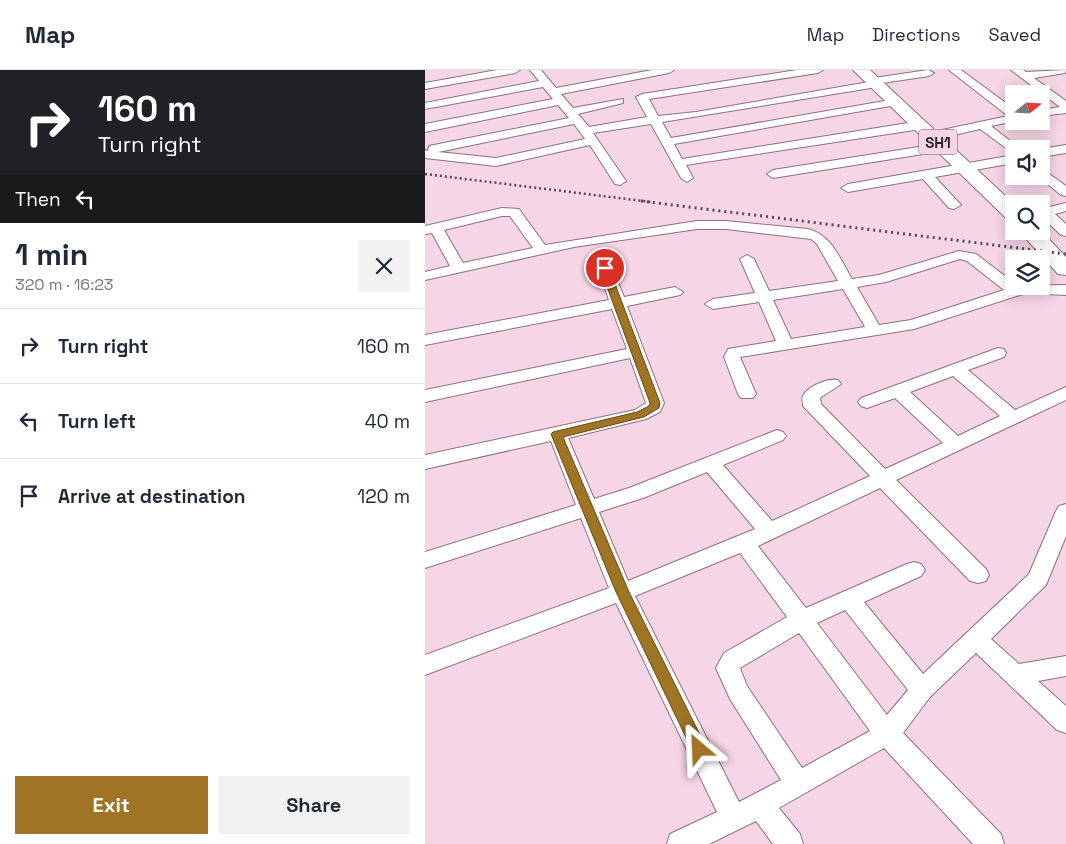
<!DOCTYPE html>
<html lang="en">
<head>
<meta charset="utf-8">
<style>
	body { margin:0; font-family:"Space Grotesk",sans-serif; background:#f2f2f3; color:#1f2937; height:100vh; display:flex; flex-direction:column; font-size:19px; white-space:nowrap }
	* { box-sizing:border-box; margin:0 }
	p { font-size:16px; color:#747a83 }
	.icon { flex:none; width:28px; height:28px; fill:none; stroke:currentColor; stroke-width:2; stroke-linecap:round; stroke-linejoin:round }
	.map { position:relative; flex:1; overflow:hidden }
	.sheet { display:flex; flex-direction:column; background:#fff; width:425px }
	.sheet>* { flex:none }
	.hud { background:#202124; color:#fff; overflow:hidden }
	.needle { width:32px; rotate:72deg }
	.buttons { position:absolute; left:580px; top:15px; display:grid; gap:10px }
	.buttons a { display:grid; place-items:center; width:45px; height:45px; border-radius:0px; background:#fff; box-shadow:0 2px 12px #0003; font-size:25px }
	.pin { position:absolute; display:grid; place-items:center; width:42px; height:42px; color:#fff; margin:-21px; border:2px solid #fff; border-radius:50%; box-shadow:0 1px 5px #0007 }
	.me { position:absolute; width:55px; margin:-28px; rotate:334deg; stroke-linejoin:round; filter:drop-shadow(0 0 4px #0008) }
	.turn { display:flex; align-items:center; gap:18px; height:105px; padding:0 15px; font-size:22px }
	.turn .icon { width:65px; height:65px; stroke-width:2.5 }
	.turn b { display:block; font-size:35px; line-height:42px }
	.then { display:flex; align-items:center; height:48px; padding:0 15px; background:#0003; gap:10px; font-size:19px }
	.round { display:grid; place-items:center; flex:none; width:52px; height:52px; border-radius:0px; background:#f2f2f3 }
	.summary { display:flex; align-items:center; justify-content:space-between; height:85px; padding:0 15px }
	h1 { font-size:30px; font-weight:700; line-height:38px }
	.cta { display:flex; gap:10px; margin-top:auto; padding:10px 15px }
	.cta a { flex:1; height:58px; border-radius:0px; background:#9f7424; color:#fff; font-size:20px; font-weight:700; line-height:58px; text-align:center }
	.cta a+a { background:#f2f2f3; color:#1f2937 }
	ul { padding:0; list-style:none }
	li { display:flex; align-items:center; gap:15px; height:75px; padding:0 15px; border-top:1px solid #e0e1e3 }
	li div { flex:1 }
	li b { display:block; font-size:19px }
	li em { font-style:normal }
	header { display:flex; align-items:center; gap:30px; box-sizing:border-box; height:70px; padding:0 25px; background:#fff; border-bottom:1px solid #e0e1e3 }
	header strong { font-size:24px }
	nav { display:flex; gap:28px; margin-inline-start:auto; font-size:18px }
	main { display:flex; flex:1; min-height:0 }
	.map>svg:first-child { display:block }
	.lines { fill:none; stroke-linecap:round; stroke-linejoin:round }
	.street-casing { stroke:#8d707e; stroke-width:2 }
	.primary-casing { stroke:#8d707e; stroke-width:2 }
	.street { fill:#fff; fill-rule:evenodd }
	.primary { fill:#fff; fill-rule:evenodd }
	.rail-far1 { stroke:#58474e; stroke-width:2.5; stroke-dasharray:2 3; stroke-linecap:butt }
	.rail { stroke:#58474e; stroke-width:3; stroke-dasharray:2 4; stroke-linecap:butt }
	.route { fill:#9f7424; stroke:#674b17 }
	.labels { text-anchor:middle; dominant-baseline:central; stroke-width:5; stroke-linejoin:round; paint-order:stroke }
	.shield { fill:#f6d5e4; stroke:#69575f; stroke-width:1 }
	.shield-label { font-size:15px; font-weight:bold; fill:#2d2126 }
</style>
</head>
<body>
<header>
<strong>Map</strong>
<nav><a>Map</a><a>Directions</a><a>Saved</a></nav>
</header>
<main>
<section class="sheet">
<div class="hud">
<div class="turn"><svg class="icon" aria-label="right" viewBox="0 0 24 24"><path d="M7 20v-9h11M14 6l5 5-5 5"/></svg><div><b>160 m</b>Turn right</div></div>
<div class="then">Then<svg class="icon" aria-label="left" viewBox="0 0 24 24"><path d="M17 20v-9H6M10 6l-5 5 5 5"/></svg></div>
</div>
<div class="summary"><div><h1>1 min</h1><p>320 m · 16:23</p></div><a class="round"><svg class="icon" aria-label="close" viewBox="0 0 24 24"><path d="M6 6l12 12M18 6L6 18"/></svg></a></div>
<ul>
<li><svg class="icon" aria-label="right" viewBox="0 0 24 24"><path d="M7 20v-9h11M14 6l5 5-5 5"/></svg><div><b>Turn right</b></div><em>160 m</em></li>
<li><svg class="icon" aria-label="left" viewBox="0 0 24 24"><path d="M17 20v-9H6M10 6l-5 5 5 5"/></svg><div><b>Turn left</b></div><em>40 m</em></li>
<li><svg class="icon" aria-label="arrive" viewBox="0 0 24 24"><path d="M6 21V4h12l-3 4 3 4H6"/></svg><div><b>Arrive at destination</b></div><em>120 m</em></li>
</ul>
<div class="cta"><a>Exit</a><a>Share</a></div>
</section>
<div class="map">
<svg width="641" height="774" viewBox="0 0 641 774">
	<rect width="100%" height="100%" fill="#f6d5e4"/>
	<g class="lines">
		<!-- street casing -->
		<g class="street-casing">
			<path id="street" d="M72,0H95L90,3L0,19V13Z
				M105,0H116L131,18L227,0H249L244,3L136,24L148,38L198,29V33L153,44L164,57L222,47L211,27L217,24L372,0H398L393,3L224,29L233,46L271,42L444,12L445,9L449,8L503,0L509,3L504,6L457,13L456,16L452,17L237,52L246,68L471,29L477,32L471,35L249,74L257,89L496,51L502,55L496,59L261,95L268,108L262,112L256,108L226,54L168,63L201,111L195,115L190,114L165,75L71,96L0,88V80L3,81L4,76L144,48L133,35L0,62V54L128,29L118,17L0,39V33L114,11ZM149,54L160,69L71,88L13,82Z
				M524,0H536L589,39L590,51L566,56L593,77L589,79V84L555,59L507,70L503,69L501,66L503,63L583,46Z
				M586,0H598L601,2L641,0L640,3L609,8L641,31V43L616,46V40L635,37Z
				M519,73L523,74L525,77L523,80L348,108L342,104L348,100Z
				M641,75V83L616,87V79Z
				M589,85V93L510,107L536,135L529,139L524,138L498,109L423,122L416,118L423,114Z
				M616,98L641,116V126L636,125L613,106H616Z
				M641,133V141L630,144L641,154V166L636,165L616,146V139Z
				M77,138L94,139L120,175L272,151H301L383,159C407,165 415,189 427,209L454,205L534,181L551,184L589,213V216L641,215V225L601,223L489,259L315,287L331,324L328,328H316L313,324L299,287L303,279L351,271L334,232L288,239L280,234L288,229L330,223L315,189L322,185L329,189L344,221L413,211L392,174L386,169L301,159H272L149,177L0,210V202L25,196L7,163L0,164V156ZM77,146H85L108,178L38,193L19,160ZM535,189L542,191L579,220L486,250L454,255L432,217L461,212ZM418,219L440,257L366,269L348,230Z
				M180,194L187,198L199,227L250,217L258,222L255,225L202,236L239,333L235,342L221,349L143,368L169,429L204,418L352,360L358,362L361,366L358,370L298,395L347,451L445,406L378,336C378,332 376,327 379,324C385,315 404,308 413,310L416,314L395,328L396,334L460,399L518,373L470,328L442,338L436,336L433,332L436,328L573,278L579,279L581,283L579,287L543,300L590,340L641,317V330L471,410L561,499L564,505L561,511L553,513L545,511L455,418L333,476L381,538L482,494L489,492L496,494L500,500L496,506L439,532L498,604L604,504L631,441L634,436L641,434V466L621,515L566,569L594,594L641,586V606L613,611L641,636V663L632,660L551,583L505,627L478,663L576,764L579,774H548L459,678L354,738L375,764L378,774H348L331,751L284,774H242L245,764L292,742L191,533L0,605V585L184,518L156,448L0,498V482L151,435L126,371L0,399V385L210,340L221,333L205,288L0,332V320L202,279L187,239L0,275V265L184,230L173,198ZM528,306L575,346L533,366L485,322ZM282,402L330,459L203,511L174,442L218,428ZM315,483L362,547L299,583L291,598L305,629L356,710L314,732L210,526ZM420,540L483,620L462,645L392,553ZM374,563L445,661L377,698L322,616L315,598Z"/>
		</g>
		<!-- primary casing -->
		<g class="primary-casing">
			<path id="primary" d="M428,0H445L589,134V151L582,149Z
				M594,161H616L641,187V205L633,204Z"/>
		</g>
		<!-- street -->
		<use href="#street" class="street"/>
		<!-- primary -->
		<use href="#primary" class="primary"/>
		<!-- rail-far1 -->
		<path class="rail-far1" d="M0,104L226,132"/>
		<!-- rail -->
		<path class="rail" d="M216,131L641,184"/>
	</g>
	<!-- route -->
	<path class="route" d="M180,195L184,198L235,333L234,338L219,347L138,367L204,522L282,679L280,684L274,686L269,684L191,522L126,364L128,362L212,342L224,336L225,333L175,198Z"/>
	<g class="labels">
		<!-- shield labels -->
		<rect class="shield" x="494" y="59.5" width="38" height="25" rx="4"/>
		<g class="shield-label">
			<text x="513" y="72">SH1</text>
		</g>
	</g>
</svg>
<div class="buttons">
<a><svg class="needle" viewBox="-14 -14 28 28"><path d="M0-13l5 13h-10z" fill="#e53935"/><path d="M0 13l5-13h-10z" fill="#747a83"/></svg></a>
<a><svg class="icon" aria-label="sound" viewBox="0 0 24 24"><path d="M4 9h4l5-4v14l-5-4H4zM17 9q2 3 0 6"/></svg></a>
<a><svg class="icon" aria-label="search" viewBox="0 0 24 24"><circle cx="10" cy="10" r="6"/><path d="M15 15l6 6"/></svg></a>
<a><svg class="icon" aria-label="layers" viewBox="0 0 24 24"><path d="M12 4l9 5-9 5-9-5zM3 14l9 5 9-5"/></svg></a>
</div>
<div class="pin" style="left:180px;top:198px;background:#d93025"><svg class="icon" aria-label="arrive" viewBox="0 0 24 24"><path d="M6 21V4h12l-3 4 3 4H6"/></svg></div>
<svg class="me" style="left:274px;top:679px" viewBox="-20 -20 40 40"><path d="M0-17L14 15 0 8-14 15z" fill="#9f7424" stroke="#fff" stroke-width="4"/></svg>
</div>
</main>
</body>
</html>
